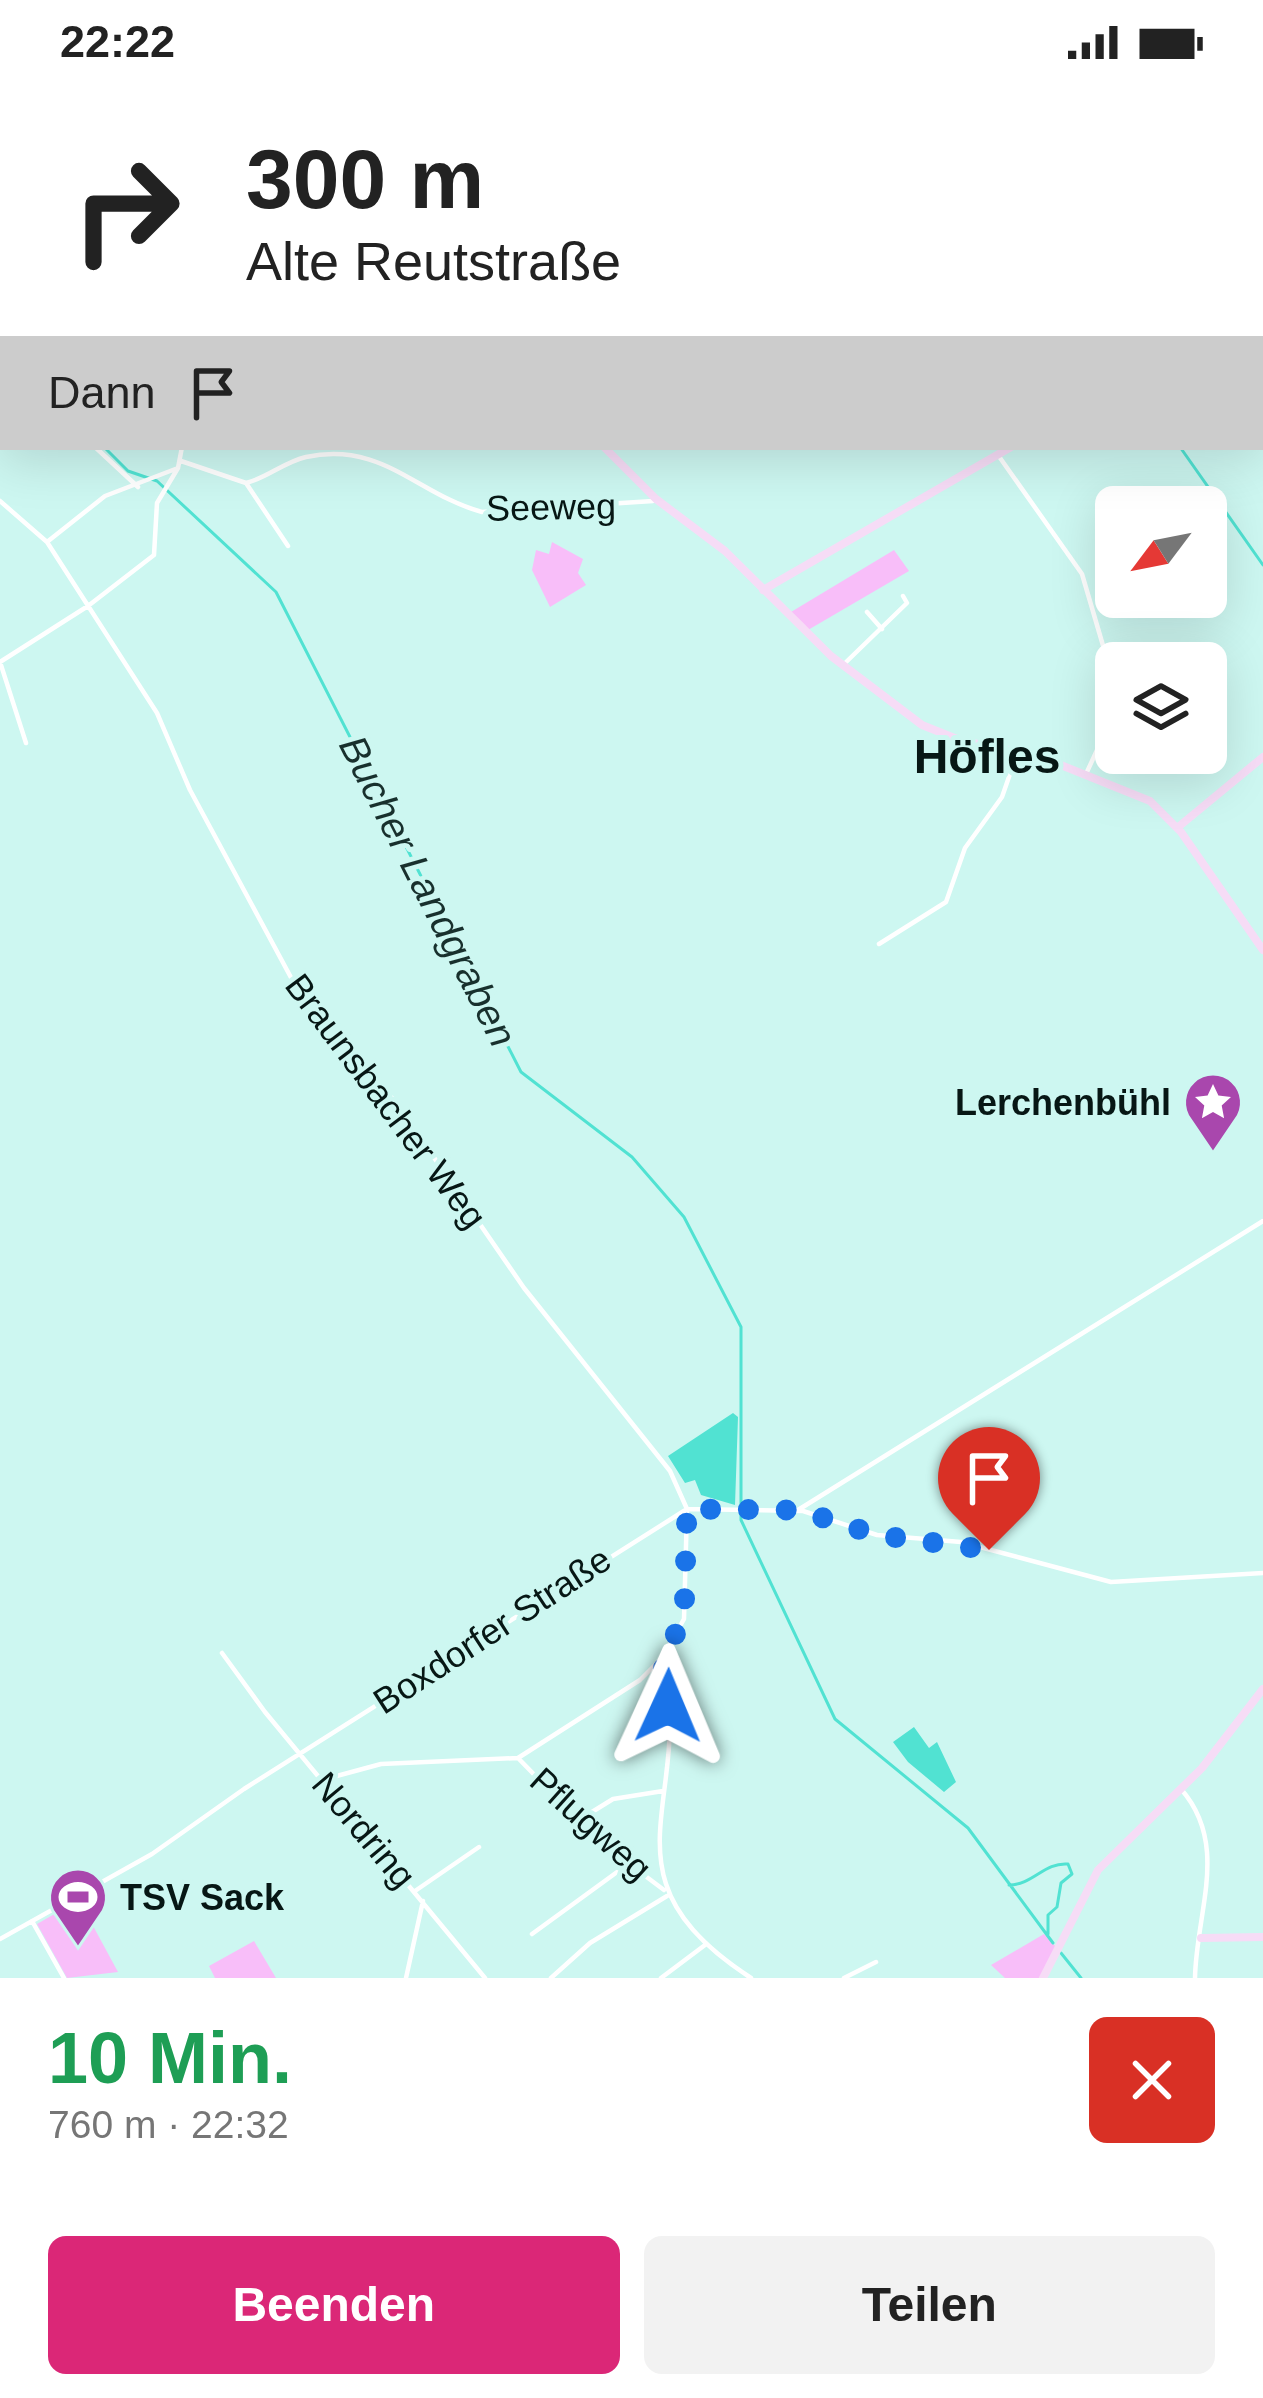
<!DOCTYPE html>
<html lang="de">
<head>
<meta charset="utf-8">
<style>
	body { margin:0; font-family:Helvetica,sans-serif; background:#f2f2f2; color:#222; height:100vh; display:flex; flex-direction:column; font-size:45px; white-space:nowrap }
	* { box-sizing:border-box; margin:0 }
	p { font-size:39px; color:#767676 }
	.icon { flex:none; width:66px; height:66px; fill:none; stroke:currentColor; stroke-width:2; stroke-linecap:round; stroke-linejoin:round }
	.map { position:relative; height:1894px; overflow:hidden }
	.panel { display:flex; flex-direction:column; background:#fff; flex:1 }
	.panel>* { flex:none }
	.hud { position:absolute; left:0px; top:0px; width:1263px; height:366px; box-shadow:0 12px 48px #0002; background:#fff; color:#222; overflow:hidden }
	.needle { width:78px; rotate:238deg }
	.fabs { position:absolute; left:1095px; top:402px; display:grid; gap:24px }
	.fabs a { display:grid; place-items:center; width:132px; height:132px; border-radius:18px; background:#fff; box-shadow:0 12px 48px #0002; font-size:60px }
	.pin { position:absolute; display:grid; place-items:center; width:102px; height:102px; color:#fff; margin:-123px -51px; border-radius:50% 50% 50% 0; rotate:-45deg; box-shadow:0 0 12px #0007 }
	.pin .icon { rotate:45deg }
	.me { position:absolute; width:132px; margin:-66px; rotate:1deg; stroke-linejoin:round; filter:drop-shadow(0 0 9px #0008) }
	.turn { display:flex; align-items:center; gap:42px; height:252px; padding:0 48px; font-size:54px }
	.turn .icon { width:156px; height:156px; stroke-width:2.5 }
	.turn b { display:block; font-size:84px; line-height:102px }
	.then { display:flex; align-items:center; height:114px; padding:0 48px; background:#0003; gap:24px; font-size:45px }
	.round { display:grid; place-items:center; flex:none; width:126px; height:126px; border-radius:18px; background:#f2f2f2 }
	.head { display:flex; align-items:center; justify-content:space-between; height:204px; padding:0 48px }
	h1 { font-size:72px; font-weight:600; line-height:90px; color:#1e9e55 }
	.action { display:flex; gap:24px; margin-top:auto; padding:24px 48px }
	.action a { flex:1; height:138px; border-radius:18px; background:#db2777; color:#fff; font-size:48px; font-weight:600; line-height:138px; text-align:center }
	.action a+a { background:#f2f2f2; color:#222 }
	.status { display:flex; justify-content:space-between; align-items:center; height:84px; padding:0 60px; background:#fff; direction:ltr }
	.status svg { height:33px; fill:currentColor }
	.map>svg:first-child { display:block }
	.green { fill:#f8bef9 }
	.water { fill:#51e2d2 }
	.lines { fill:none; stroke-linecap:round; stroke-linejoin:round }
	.stream { stroke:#51e2d2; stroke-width:3 }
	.street { stroke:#fff; stroke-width:4.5 }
	.secondary { stroke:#f6dcf6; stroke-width:8 }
	.primary { stroke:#ecb9ee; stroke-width:9 }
	.route { stroke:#1a73e8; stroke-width:21; stroke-dasharray:0 37.8 }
	.labels { text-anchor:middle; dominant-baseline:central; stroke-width:10; stroke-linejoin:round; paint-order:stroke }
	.street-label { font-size:36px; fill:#071715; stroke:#cdf7f1 }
	.poi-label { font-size:36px; font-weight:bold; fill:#071715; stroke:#cdf7f1; text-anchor:end }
	.water-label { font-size:39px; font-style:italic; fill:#18302d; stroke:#cdf7f1 }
	.district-label { font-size:48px; font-weight:bold; fill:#071715; stroke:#cdf7f1 }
</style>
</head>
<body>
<div class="status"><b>22:22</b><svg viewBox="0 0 49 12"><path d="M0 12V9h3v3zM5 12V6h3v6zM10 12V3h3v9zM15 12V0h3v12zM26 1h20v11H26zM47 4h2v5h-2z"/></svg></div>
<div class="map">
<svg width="1263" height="1894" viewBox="0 0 1263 1894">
	<rect width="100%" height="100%" fill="#cdf7f1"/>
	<!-- green -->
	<path class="green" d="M552,458L583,475L578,489L586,501L550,523L532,486L536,466L549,470Z
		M894,466L909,487L808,546L791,528Z
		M79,1816L118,1888L67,1894L37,1840Z
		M1044,1850L1056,1863L1040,1894H1005L991,1881Z
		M254,1857L276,1894H215L209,1882Z"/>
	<!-- water -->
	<path class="water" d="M733,1329L738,1333L735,1421L701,1411L695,1396L685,1399L668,1372Z
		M914,1643L929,1664L937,1658L956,1698L944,1708L908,1678L893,1658Z"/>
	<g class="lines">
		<!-- stream -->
		<path class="stream" d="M876,0L878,3
			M0,234L3,229
			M104,363L128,387L157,397L276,508L521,988L632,1073L684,1133L741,1243V1436L835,1635L968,1744L1053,1859
			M1180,363L1263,481
			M1009,1801C1033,1801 1044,1778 1068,1780L1072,1790L1061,1799L1057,1823L1048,1831V1850
			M1061,1869L1081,1894"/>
		<!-- street -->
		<path class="street" d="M1258,0L1263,8
			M95,363L138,403
			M998,371L1082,490L1114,599L1104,651L1086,690
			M181,377L246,399C267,394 284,378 306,373C383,357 416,410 482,428L653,417
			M246,399L288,462
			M0,417L47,458L157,629L190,706L309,927L395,1017L524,1204L670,1387L687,1425L684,1535L662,1574L640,1596L518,1674L381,1680L322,1696
			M47,458L105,412L178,384
			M867,528L882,545
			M0,578L88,522L154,471L157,419L178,384L182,363
			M0,578L26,659
			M842,582L907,519L903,512
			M879,860L946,818L965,764L1002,713L1018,667
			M798,1426L1263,1137
			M222,1569L265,1628L485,1894
			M662,1574C698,1715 591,1790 751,1894
			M518,1674L600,1758L664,1806
			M1181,1705C1230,1761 1196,1828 1195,1894
			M579,1736L613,1715L663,1707
			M415,1807L479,1763
			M32,1837L64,1894
			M532,1850L624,1783
			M0,1855L152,1770L244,1705L687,1425L803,1427L877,1451L961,1458L1111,1498L1263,1489
			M406,1894L423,1817
			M551,1894L590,1859L667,1812
			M661,1894L705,1861
			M844,1894L876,1878"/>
		<!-- secondary -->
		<path class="secondary" d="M328,0L330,3
			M1260,219L1263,217
			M604,363L656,415L725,467L831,572L922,641L962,657L1036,671L1150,717L1181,748L1263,866
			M763,506L1011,363
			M1177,744L1263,673
			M1201,1854L1263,1853
			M1043,1894L1098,1786L1202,1684L1263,1605"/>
		<!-- primary -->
		<path class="primary" d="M175,3L178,0
			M189,3L192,0
			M0,196L3,192
			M0,210L3,206"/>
	</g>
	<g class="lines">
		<!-- route -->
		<path class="route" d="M668,1622L662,1574L684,1535L687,1425L798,1426L877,1451L989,1466"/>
	</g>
	<!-- icons -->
	<defs>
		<g id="sight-pin" transform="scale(3)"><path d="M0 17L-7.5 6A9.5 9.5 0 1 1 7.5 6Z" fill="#a947ad" stroke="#cdf7f1"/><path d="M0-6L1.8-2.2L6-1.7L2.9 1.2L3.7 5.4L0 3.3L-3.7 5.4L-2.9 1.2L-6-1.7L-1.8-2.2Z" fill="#fff"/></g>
		<g id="stadium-pin" transform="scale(3)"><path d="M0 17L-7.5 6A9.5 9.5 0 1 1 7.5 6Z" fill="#a947ad" stroke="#cdf7f1"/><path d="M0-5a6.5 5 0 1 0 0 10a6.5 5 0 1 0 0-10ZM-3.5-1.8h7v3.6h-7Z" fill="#fff"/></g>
	</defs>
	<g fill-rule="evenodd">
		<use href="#sight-pin" x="1213" y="1018"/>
		<use href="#stadium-pin" x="78" y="1813"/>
	</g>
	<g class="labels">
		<!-- street labels -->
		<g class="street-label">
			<text transform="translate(551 423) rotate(-1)">Seeweg</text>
			<text transform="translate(386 1017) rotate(53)">Braunsbacher Weg</text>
			<text transform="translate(492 1546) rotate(-33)">Boxdorfer Straße</text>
			<text transform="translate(591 1740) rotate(42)">Pflugweg</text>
			<text transform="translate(364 1746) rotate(50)">Nordring</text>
		</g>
		<!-- poi labels -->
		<g class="poi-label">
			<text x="1171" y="1018">Lerchenbühl</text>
			<text x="120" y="1813" text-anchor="start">TSV Sack</text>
		</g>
		<!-- water labels -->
		<g class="water-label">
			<text transform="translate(428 807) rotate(63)">Bucher Landgraben</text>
		</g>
		<!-- district labels -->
		<g class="district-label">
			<text x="987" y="672">Höfles</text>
		</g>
	</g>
</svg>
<div class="fabs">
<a><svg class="needle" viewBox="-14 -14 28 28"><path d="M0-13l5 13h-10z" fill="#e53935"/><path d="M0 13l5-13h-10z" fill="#767676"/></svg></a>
<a><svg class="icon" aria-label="layers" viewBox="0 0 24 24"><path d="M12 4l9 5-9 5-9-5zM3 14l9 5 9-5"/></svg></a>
</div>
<div class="pin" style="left:989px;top:1466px;background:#d93025"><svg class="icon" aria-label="arrive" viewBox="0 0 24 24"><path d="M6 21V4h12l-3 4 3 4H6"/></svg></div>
<svg class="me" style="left:668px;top:1622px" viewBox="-20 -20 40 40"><path d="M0-17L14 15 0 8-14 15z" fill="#1a73e8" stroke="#fff" stroke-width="4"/></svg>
<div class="hud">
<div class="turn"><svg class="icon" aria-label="right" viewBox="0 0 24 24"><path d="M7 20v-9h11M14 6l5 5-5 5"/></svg><div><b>300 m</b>Alte Reutstraße</div></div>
<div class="then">Dann<svg class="icon" aria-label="arrive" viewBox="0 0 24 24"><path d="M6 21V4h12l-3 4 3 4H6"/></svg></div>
</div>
</div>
<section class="panel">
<div class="head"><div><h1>10 Min.</h1><p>760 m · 22:32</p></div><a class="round" style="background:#d93025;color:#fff"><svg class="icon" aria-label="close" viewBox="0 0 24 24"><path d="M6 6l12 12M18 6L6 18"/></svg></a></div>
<div class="action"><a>Beenden</a><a>Teilen</a></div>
</section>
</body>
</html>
